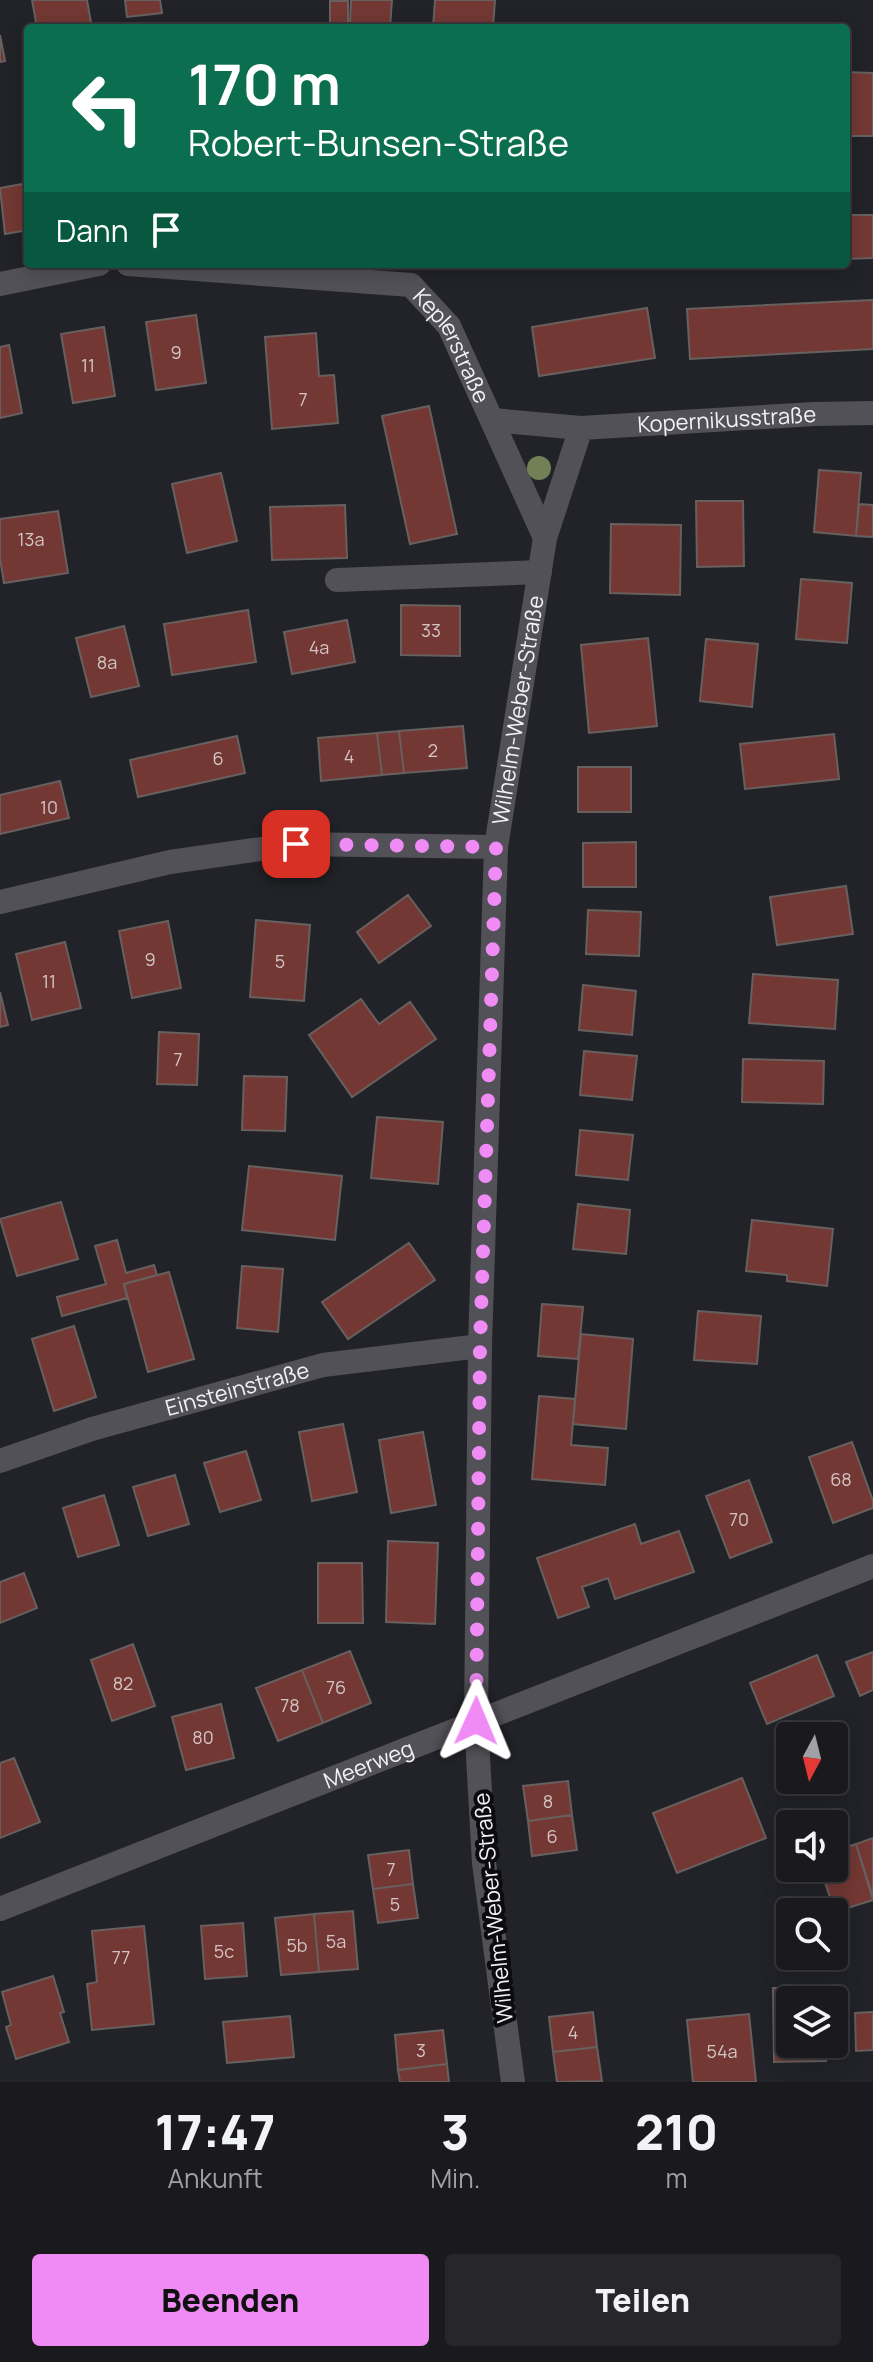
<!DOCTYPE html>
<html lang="de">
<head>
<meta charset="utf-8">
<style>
	body { margin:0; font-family:Manrope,sans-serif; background:#27272b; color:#f1f3f6; height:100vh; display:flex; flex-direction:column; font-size:30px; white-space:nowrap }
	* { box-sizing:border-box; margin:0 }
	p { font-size:26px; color:#9fa1a4 }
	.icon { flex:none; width:44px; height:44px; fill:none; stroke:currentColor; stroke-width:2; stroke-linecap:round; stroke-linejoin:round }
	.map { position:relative; height:2082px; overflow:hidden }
	.sheet { display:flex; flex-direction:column; background:#1a1a1e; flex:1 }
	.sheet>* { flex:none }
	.guide { position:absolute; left:24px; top:24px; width:826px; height:244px; border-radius:8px; box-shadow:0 4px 20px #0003,0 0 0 2px #38383c; background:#0b6e4f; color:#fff; overflow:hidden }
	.needle { width:52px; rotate:187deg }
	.controls { position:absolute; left:776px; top:1722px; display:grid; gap:16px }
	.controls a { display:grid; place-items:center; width:72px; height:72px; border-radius:8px; background:#1a1a1e; box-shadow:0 4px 20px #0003,0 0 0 2px #38383c; font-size:40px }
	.pin { position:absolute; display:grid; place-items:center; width:68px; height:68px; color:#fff; margin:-34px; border-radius:16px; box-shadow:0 4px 12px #0006 }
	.me { position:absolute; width:88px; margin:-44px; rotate:1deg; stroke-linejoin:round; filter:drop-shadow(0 0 6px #0008) }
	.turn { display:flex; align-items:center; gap:28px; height:168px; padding:0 32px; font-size:36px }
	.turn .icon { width:104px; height:104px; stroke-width:2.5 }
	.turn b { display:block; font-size:56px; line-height:68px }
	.then { display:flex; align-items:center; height:76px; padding:0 32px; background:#0003; gap:16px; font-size:30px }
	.eta { display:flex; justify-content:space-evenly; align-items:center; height:136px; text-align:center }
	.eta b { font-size:48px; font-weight:800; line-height:56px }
	.cta { display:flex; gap:16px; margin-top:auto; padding:16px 32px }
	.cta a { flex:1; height:92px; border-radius:8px; background:#f08bf5; color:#111; font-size:32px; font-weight:800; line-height:92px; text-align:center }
	.cta a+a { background:#27272b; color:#f1f3f6 }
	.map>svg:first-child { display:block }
	.building { fill:#733833; stroke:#67605f; stroke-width:2 }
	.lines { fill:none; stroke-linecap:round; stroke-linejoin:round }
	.minor { stroke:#515157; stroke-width:24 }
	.tree { fill:#718055 }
	.route { stroke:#f08bf5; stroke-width:14; stroke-dasharray:0 25.2 }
	.labels { text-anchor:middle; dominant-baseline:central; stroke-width:8; stroke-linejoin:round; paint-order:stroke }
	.number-label { font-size:18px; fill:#d2c4c4 }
	.street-label { font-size:22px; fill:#f1f2f5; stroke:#0c0c0e }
</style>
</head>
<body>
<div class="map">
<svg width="873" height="2082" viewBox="0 0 873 2082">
	<rect width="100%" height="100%" fill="#222328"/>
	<!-- building -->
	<path class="building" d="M32,0H87L92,28H37Z
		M125,0H160L162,13L127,17Z
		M351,0H392L390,27L350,23Z
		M435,0H495L493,28H433Z
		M330,1H348V28H330Z
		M0,35L5,61L0,62Z
		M846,72L873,73V136H846Z
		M28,183V230L5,234L0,188Z
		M846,215H873V258L846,259Z
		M526,264H572V269Z
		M873,300V349L690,359L687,309Z
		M647,308L655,358L539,376L532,327Z
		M196,315L206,383L156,390L146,322Z
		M104,327L115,396L73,403L61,334Z
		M316,333L319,376L334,375L338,423L272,429L265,337Z
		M9,345L22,413L0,418V347Z
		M429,406L457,534L410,544L382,416Z
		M819,470L861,473L856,536L814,532Z
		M221,473L237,541L187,553L172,484Z
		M696,501H743L744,566L697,567Z
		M859,504L873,505V537L856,536Z
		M345,505L347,558L272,560L270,507Z
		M58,511L68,573L4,583L0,559V519Z
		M611,524L681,525L680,595L610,593Z
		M801,579L852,583L847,643L796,639Z
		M401,605L460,606V656L401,655Z
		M248,610L256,662L172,675L164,624Z
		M347,620L355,662L292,674L284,632Z
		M124,626L139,686L91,697L76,638Z
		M648,638L657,726L589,733L581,645Z
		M706,639L758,644L752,707L700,701Z
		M463,726L467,768L404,773L399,731Z
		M399,731L404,773L382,775L377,733Z
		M377,733L382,775L321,781L318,738Z
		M834,734L839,779L745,789L740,744Z
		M237,736L245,773L138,797L130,760Z
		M578,767H631V812H578Z
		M60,781L69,818L0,834V795Z
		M636,842V887H583V843Z
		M846,886L853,934L777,945L770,897Z
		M408,895L431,926L379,963L357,932Z
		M588,910L641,912L639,956L586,954Z
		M256,920L310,925L304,1001L250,997Z
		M168,921L181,988L132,998L119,931Z
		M65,942L81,1008L32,1020L16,954Z
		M753,974L838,980L835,1029L749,1023Z
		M583,985L636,991L632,1035L579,1030Z
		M0,992L8,1025L0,1027Z
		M361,999L379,1024L410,1002L436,1039L352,1097L309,1035Z
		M159,1032L199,1034L197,1085L157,1084Z
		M584,1051L637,1056L632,1100L580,1095Z
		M743,1059L824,1061L823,1104L742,1102Z
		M244,1076L287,1077L285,1131L242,1130Z
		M377,1117L443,1122L438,1184L371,1178Z
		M580,1130L633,1135L628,1180L576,1175Z
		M249,1166L342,1176L335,1240L242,1230Z
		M61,1202L78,1259L17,1276L0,1219Z
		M578,1204L630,1210L626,1254L573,1249Z
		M752,1220L833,1229L827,1286L787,1281V1275L746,1271Z
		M117,1240L126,1273L154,1265L157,1275L124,1284L127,1298L62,1316L57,1297L106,1284L95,1246Z
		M409,1243L435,1280L348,1339L322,1302Z
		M242,1266L283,1269L278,1332L237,1328Z
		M169,1272L194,1359L148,1372L124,1284Z
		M542,1304L583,1307L578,1359L538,1356Z
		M698,1311L761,1316L757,1364L694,1360Z
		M74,1326L96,1397L54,1411L32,1339Z
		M581,1334L633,1339L626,1429L573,1424Z
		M539,1396L575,1399L571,1445L608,1448L605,1485L532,1479Z
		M343,1424L357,1492L312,1501L299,1432Z
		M423,1432L436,1505L391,1513L379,1440Z
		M852,1442L873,1501V1508L833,1523L809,1457Z
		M246,1451L261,1500L220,1512L204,1463Z
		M175,1475L189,1524L148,1536L133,1487Z
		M749,1480L772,1542L730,1558L706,1496Z
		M104,1495L119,1545L78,1557L63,1508Z
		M635,1524L641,1544L679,1531L694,1572L615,1599L608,1578L594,1583L582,1587L589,1607L558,1618L537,1558Z
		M388,1541L438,1543L435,1624L386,1622Z
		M318,1563H362L363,1623H318Z
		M24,1573L37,1608L0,1623V1582Z
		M133,1644L155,1706L112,1721L91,1660Z
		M350,1651L371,1703L323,1723L302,1670Z
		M873,1652V1690L860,1696L846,1662Z
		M817,1655L834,1696L767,1724L750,1683Z
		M302,1670L323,1723L278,1741L256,1688Z
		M221,1704L234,1758L186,1770L172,1717Z
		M14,1758L40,1822L0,1838V1763Z
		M742,1778L766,1838L677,1873L653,1813Z
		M568,1781L572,1815L528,1821L523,1786Z
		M572,1815L577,1850L532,1856L528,1821Z
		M873,1838V1897L856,1844Z
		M856,1844L873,1900L835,1912L820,1868H834V1851Z
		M409,1850L413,1884L373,1889L368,1855Z
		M413,1884L418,1918L378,1923L373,1889Z
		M353,1911L358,1969L319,1972L314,1914Z
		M314,1914L319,1972L281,1975L275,1918Z
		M243,1923L247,1976L205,1979L201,1926Z
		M144,1926L154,2024L92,2030L87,1984L97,1982L92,1931Z
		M53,1976L64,2012L60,2013L69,2042L16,2059L6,2027L11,2025L2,1992Z
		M825,1987V2000H790V2044H826V2061L774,2062L773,1988Z
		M593,2012L597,2047L553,2052L549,2017Z
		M873,2012V2050L856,2051L855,2013Z
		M749,2014L756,2082H693L687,2020Z
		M290,2016L294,2057L227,2063L223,2022Z
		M443,2030L447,2064L398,2070L395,2035Z
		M597,2047L602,2081L557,2082L553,2052Z
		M447,2064L449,2082H400L398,2070Z"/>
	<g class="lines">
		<!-- minor -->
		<g class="minor">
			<path id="s1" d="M128,264L411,285L449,326L545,538"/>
			<path d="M0,284L99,264"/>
			<path d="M492,420L581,428"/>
			<path d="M337,580L540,572"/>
			<path d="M0,902L170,862L296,844L496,847"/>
			<path id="s2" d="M0,1461L92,1429L323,1365L480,1346"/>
			<path id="s3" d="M0,1909L873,1566"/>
			<path id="s4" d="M513,2082L484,1863L476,1721L480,1346L496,847L545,538L581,428L814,414L873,413"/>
		</g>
	</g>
	<!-- trees -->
	<circle class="tree" cx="539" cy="468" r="12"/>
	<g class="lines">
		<!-- route -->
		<path class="route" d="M296,844L496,847L480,1346L476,1721"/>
	</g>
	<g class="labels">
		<!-- number labels -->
		<g class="number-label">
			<text x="176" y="352">9</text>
			<text x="88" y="365">11</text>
			<text x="303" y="399">7</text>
			<text x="31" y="539">13a</text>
			<text x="431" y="630">33</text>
			<text x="319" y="647">4a</text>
			<text x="107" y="662">8a</text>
			<text x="433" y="750">2</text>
			<text x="349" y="756">4</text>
			<text x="218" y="758">6</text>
			<text x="49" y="807">10</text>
			<text x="150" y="959">9</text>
			<text x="280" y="961">5</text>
			<text x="49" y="981">11</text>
			<text x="178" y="1059">7</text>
			<text x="841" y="1479">68</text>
			<text x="739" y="1519">70</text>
			<text x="123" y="1683">82</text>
			<text x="336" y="1687">76</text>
			<text x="290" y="1705">78</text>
			<text x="203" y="1737">80</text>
			<text x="548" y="1801">8</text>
			<text x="552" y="1836">6</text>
			<text x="391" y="1869">7</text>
			<text x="395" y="1904">5</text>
			<text x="336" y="1941">5a</text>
			<text x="297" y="1945">5b</text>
			<text x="224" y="1951">5c</text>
			<text x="121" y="1957">77</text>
			<text x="573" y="2032">4</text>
			<text x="421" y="2050">3</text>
			<text x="722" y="2051">54a</text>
		</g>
		<!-- street labels -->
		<g class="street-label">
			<text stroke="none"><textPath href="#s1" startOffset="358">Keplerstraße</textPath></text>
			<text stroke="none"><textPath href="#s4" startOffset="1812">Kopernikusstraße</textPath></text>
			<text stroke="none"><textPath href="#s4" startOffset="1376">Wilhelm-Weber-Straße</textPath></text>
			<text stroke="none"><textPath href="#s2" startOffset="248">Einsteinstraße</textPath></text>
			<text stroke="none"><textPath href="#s3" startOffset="396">Meerweg</textPath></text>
			<text transform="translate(493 1908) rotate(-96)">Wilhelm-Weber-Straße</text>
		</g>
	</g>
</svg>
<div class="controls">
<a><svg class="needle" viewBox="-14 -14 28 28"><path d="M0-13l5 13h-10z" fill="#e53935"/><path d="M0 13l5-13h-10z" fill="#9fa1a4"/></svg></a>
<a><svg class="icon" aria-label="sound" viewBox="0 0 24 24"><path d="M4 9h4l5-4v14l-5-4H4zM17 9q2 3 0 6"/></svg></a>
<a><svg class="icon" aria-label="search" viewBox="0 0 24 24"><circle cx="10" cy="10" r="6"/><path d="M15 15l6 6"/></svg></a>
<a><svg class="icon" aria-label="layers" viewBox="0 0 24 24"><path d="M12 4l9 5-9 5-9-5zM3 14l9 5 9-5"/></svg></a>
</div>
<div class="pin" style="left:296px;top:844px;background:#d93025"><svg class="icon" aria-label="arrive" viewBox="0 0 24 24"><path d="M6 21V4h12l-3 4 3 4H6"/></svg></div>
<svg class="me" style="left:476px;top:1721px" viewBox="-20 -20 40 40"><path d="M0-17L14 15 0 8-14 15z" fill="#f08bf5" stroke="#fff" stroke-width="4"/></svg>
<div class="guide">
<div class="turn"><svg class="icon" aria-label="left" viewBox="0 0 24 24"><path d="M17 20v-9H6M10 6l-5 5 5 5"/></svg><div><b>170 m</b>Robert-Bunsen-Straße</div></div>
<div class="then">Dann<svg class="icon" aria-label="arrive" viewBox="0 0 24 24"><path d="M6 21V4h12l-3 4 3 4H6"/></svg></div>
</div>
</div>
<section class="sheet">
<div class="eta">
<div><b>17:47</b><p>Ankunft</p></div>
<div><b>3</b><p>Min.</p></div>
<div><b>210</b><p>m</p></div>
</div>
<div class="cta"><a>Beenden</a><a>Teilen</a></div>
</section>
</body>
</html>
